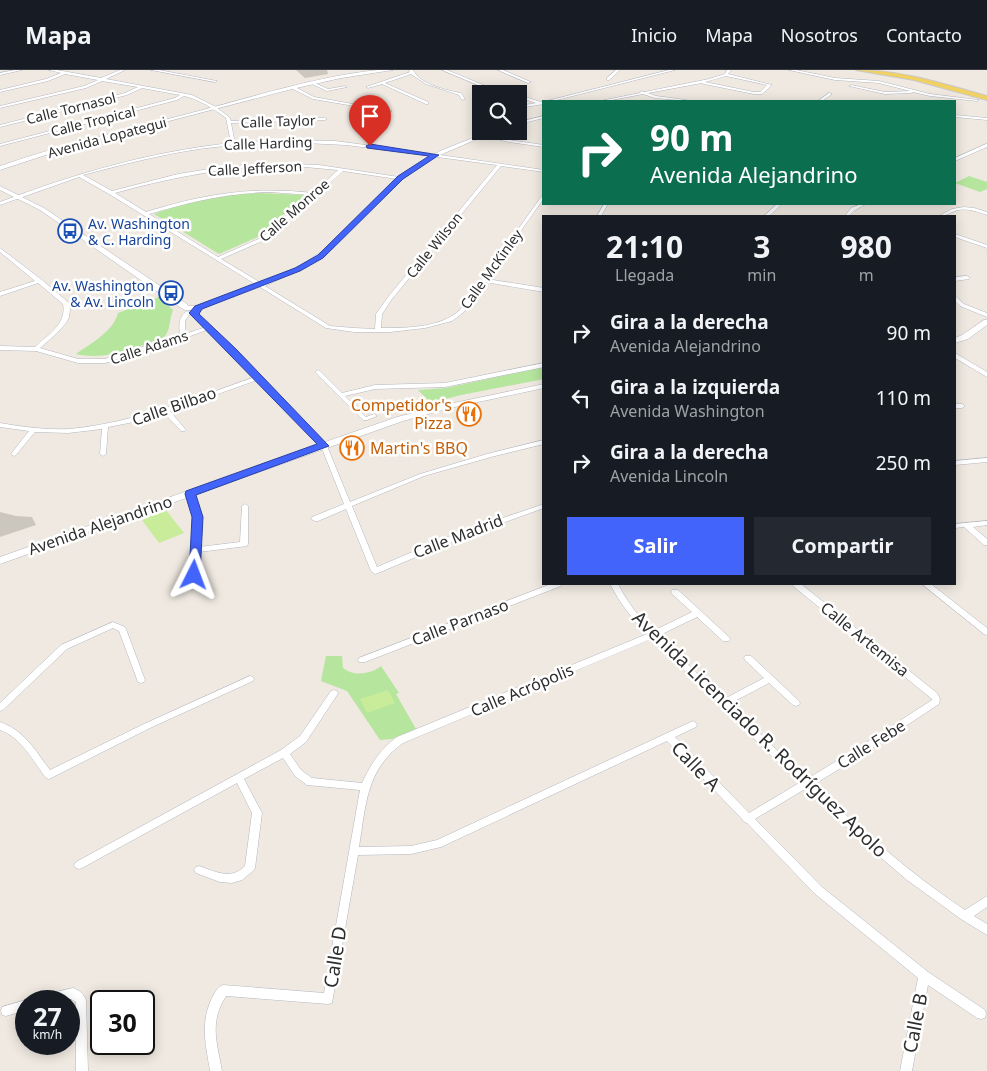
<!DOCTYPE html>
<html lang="es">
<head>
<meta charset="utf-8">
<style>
	body { margin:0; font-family:"Noto Sans",sans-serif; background:#242831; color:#f1f3f6; height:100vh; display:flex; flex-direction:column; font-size:19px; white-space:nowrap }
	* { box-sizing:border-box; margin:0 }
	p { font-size:16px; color:#9ea1a6 }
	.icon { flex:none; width:28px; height:28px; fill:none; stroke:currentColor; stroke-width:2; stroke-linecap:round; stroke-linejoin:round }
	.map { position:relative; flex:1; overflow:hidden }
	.drawer { position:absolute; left:542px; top:145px; width:414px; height:370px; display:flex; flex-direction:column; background:#171b24; border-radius:0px; box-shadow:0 2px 12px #0003 }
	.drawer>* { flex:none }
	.top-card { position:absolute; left:542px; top:30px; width:414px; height:105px; border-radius:0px; box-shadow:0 2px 12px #0003; background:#0b6e4f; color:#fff; overflow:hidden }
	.buttons { position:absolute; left:472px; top:15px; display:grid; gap:10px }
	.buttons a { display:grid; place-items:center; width:55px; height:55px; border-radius:0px; background:#171b24; box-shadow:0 2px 12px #0003; font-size:25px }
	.speed { position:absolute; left:15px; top:920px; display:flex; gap:10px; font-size:25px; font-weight:700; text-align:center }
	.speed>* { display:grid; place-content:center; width:65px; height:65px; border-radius:50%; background:#171b24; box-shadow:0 2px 12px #0003; line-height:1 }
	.speed small { font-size:12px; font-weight:400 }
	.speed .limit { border:2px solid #111; border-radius:8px; background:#fff; color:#111 }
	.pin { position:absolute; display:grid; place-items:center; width:42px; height:42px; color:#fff; margin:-51px -21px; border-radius:50% 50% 50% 0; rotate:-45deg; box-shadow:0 0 5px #0007 }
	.pin .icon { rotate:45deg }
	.me { position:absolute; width:55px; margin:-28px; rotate:3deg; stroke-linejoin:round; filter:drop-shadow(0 0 4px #0008) }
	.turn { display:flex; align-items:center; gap:18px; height:105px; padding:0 25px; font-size:22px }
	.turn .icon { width:65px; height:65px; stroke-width:2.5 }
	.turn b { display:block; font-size:35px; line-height:42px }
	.eta { display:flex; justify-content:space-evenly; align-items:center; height:85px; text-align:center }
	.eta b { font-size:30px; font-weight:700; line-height:35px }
	.primary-button { display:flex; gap:10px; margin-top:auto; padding:10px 25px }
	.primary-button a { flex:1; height:58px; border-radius:0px; background:#4264fb; color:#fff; font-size:20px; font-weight:700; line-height:58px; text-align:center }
	.primary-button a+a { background:#242831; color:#f1f3f6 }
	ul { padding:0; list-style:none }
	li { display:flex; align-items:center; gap:15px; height:65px; padding:0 25px }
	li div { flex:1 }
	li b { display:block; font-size:19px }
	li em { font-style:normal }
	header { display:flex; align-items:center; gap:30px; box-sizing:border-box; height:70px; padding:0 25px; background:#171b24; border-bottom:1px solid #363941 }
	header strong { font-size:24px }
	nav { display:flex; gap:28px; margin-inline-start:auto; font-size:18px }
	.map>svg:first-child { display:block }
	.green { fill:#b6e59e }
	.pitch { fill:#c9ec9a }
	.building { fill:#cbc7bf }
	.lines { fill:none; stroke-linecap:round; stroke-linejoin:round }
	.minor-casing { stroke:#b4b7c1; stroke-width:1 }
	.tertiary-casing { stroke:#b4b7c1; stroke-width:1 }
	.primary-casing { stroke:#c9c9c9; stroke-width:2 }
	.minor { fill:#fff; fill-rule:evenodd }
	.tertiary { fill:#fff; fill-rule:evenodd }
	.primary { fill:#f2d163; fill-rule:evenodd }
	.route { fill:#4264fb; stroke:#2b41a3 }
	.labels { text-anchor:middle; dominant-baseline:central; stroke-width:5; stroke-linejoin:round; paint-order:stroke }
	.far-street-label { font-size:14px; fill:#2e2e2e; stroke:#fff }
	.far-transit-label { font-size:14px; fill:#164399; stroke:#fff; text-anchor:start }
	.food-label { font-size:16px; fill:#c56008; stroke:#fff; text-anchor:end }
	.street-label { font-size:16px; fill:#2e2e2e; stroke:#fff }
	.near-street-label { font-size:19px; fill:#2e2e2e; stroke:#fff }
</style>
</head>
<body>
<header>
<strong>Mapa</strong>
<nav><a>Inicio</a><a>Mapa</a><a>Nosotros</a><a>Contacto</a></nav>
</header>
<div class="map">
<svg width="987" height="1001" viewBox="0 0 987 1001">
	<rect width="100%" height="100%" fill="#efe9e1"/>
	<!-- green -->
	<path class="green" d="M969,106L987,112V119L980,122L955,113Z
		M258,123L306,125L258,167L219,184L154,144C187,131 223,125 258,123Z
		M159,227L173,240C169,249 171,261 163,268C134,278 107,291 76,284C91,273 113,262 118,243Z
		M544,297V309L461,325L431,333L418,320L446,318Z
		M326,586H342L343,598C354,607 371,604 381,596L399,623L396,624L416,659L392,669L380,670L347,621L321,611Z"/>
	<!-- pitch -->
	<path class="pitch" d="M166,440L184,463L159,473L142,450Z
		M388,620L395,633L367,643L360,629Z"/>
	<!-- building -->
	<path class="building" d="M296,0H327L328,4L305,8Z
		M0,442L16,446L32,447L36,455L0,467Z"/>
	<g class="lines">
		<!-- minor casing -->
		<g class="minor-casing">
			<path id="minor" d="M15,0H22L0,5V3Z
				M49,0H57L101,8L120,0H125L106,9L192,25L216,37L229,47L231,51L325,48L327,49L325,50L231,53L235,73L283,70L335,71L435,84L440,81L490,61H496L488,65L509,70L544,75V77L509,72L484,66L440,85L544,100V102L501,96L392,229L382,244L381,258C407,258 440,258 460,240L544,123V128L487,209L544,218V222L485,212L464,242L452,251L425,258L390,262H354L326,258L260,217L200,239H196V237L257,215L109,124L79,107L0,135V132C77,103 149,82 231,73L226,48C214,39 199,29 184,26L177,30L0,76V74L175,28L180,25L142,18L127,25L0,57V55L125,23L138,17L102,11L86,18L0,38V36L84,16L98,10L65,4L48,11L0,22V20L46,9L61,3ZM283,72L346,75L432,86L399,107L319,95L291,94L245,95L222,97L178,104L112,121L83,105C121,95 159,85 199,79C227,75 255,74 283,72ZM437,87L497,95L388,227L376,244L375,259L354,258L330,256L265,216L303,198L334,178L402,109ZM268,96L305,97L338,100L313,123C252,116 204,124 146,142L115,123C165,109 215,99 268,96ZM343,101L397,109L330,176L300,196L261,213L221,189L267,169ZM270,122L310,125L263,167L218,187L149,144C189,132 228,123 270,122Z
				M151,0H159L217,11L215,12Z
				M409,0H413C421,15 446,20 461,23L465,29L462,30L459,25L426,14L411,4L385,13L428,32V34H426L382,14L368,18L366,17L410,2Z
				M442,0H447L493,19L490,20Z
				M498,0H503L531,12L528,13Z
				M616,0H620L609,10H607V8Z
				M669,0H675L553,31H547Z
				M727,0H731L728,4L772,15L762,24H754L704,14L702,13L648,23L656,26L686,30L688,31L655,28L643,24L607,31H600L640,23L641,21L644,22L709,9L725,4ZM726,6L767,15L760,22H754L705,12Z
				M789,0H796L835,8L879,11L930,24L979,30L977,31L930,26L913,22L911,23L885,24L849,16L851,15L885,22L910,21L879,13L835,10Z
				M313,12L328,19L345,16L347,17L327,21L312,14Z
				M293,17H295L314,27L392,41L390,42L313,29L293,19Z
				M829,23L832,24L822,31H818Z
				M519,25L541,32H544V34L519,38V36L536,33L519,27Z
				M955,45L987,48V50L955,47Z
				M544,46V48L519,54V52Z
				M986,74H987V77L955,91V88Z
				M604,134H608L601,146H597Z
				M777,134H782L769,146H764Z
				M861,134H866L855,140L849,146H845L851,138Z
				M964,137L974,138L987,142V145C978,142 968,138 958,140C951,142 946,146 939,146L952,139Z
				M955,164L987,175V178L955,167Z
				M0,178L42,210L69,233L70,240L69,247L66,253L55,265L40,278L78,289H105L180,265C179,256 178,247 187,241L190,243L185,251V264L209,256L212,258L185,268L105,293H78L36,281L0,280V276L35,277C48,265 67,254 63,234L38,213L0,226V222L35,211L0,182Z
				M967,206L970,208L969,209L955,211V207Z
				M955,226L964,234L987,243V247L960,236L955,231Z
				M955,283L987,302V307L955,288Z
				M544,293V297L445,317L375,319L345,326L366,347L374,344L377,346L367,350H363L315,302L318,300L320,301L342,323L375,315L445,313Z
				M258,306L260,307V309L170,341L185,359L186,360L185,361H181L164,343L134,352L108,357L106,384L103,386L100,384L102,359L68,363L35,362L16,385L14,386L11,384L29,361L0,357V353C23,357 46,360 69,359C112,355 152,343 193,329C214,322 236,313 258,306Z
				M955,334H962L965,336L962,338H955Z
				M544,370V374L491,387L424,406L352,436L377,497L455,464L544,434V438L461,468L378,503L375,504L371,501L346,439L318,451H315L311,449L312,447L344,434L321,376L322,375L324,374L327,376L350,432L420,404L487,384Z
				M987,388V392L955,395V391Z
				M188,422H192L193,424L201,447L199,477L240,472L242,436L245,434L248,436V474L247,476L199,482L198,505L194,508L190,505L193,447L187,424Z
				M987,451V455L973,457L987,469V475H984L964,457L955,458V454Z
				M551,514H562L561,516L365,592H359L358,590L359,588Z
				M610,514H618C627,532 639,547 653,561L692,542L672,524L671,522L672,520H678L729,567L730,569L729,571H723L697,547L658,566L724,629L764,608L745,590L744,588L745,586H751L799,631L800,633L799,635L796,636L793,635L769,613L729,634L807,709L853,681L932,630V629L793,516L792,514H801L937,623L940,629L939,634L859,687L813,715C861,759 910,804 965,840L987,826V837L974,846L987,854V865L961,849L907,810L872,780L805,719L755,749L822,817L928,902L985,940L986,944L985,948L981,949L977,948L928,915L912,1001H900L918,908L814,823L747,753L744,752L742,749L667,671L441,777L411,784L358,785L332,933L328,934L226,926C209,953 217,972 222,1001H210C206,975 200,955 211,930C214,924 217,917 223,915L324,923L360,720L307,715L295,706L283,688L244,709L262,743L255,798L253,801L242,810L232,813L220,812L196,803L194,800L196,797C200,795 202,797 207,799C222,804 233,808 245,796L252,743L237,713L82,798L79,799L76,798L74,795L76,792L281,680L300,666L331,621L334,620L337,621L338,623L337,625L306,672L290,684L301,700L312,708L362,713C371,694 380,679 397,667L647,564C632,549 620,533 610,514ZM651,569L704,619L799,713L749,743L675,667L696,657L697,655L696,653L693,651L437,770L411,776L359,777C366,735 366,699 403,673Z
				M922,514H931L987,558V565L984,564Z
				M113,552L125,557L126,559L145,610L144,612L141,613L138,612L119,561L113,558L67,579L3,640L0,641V633L61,575Z
				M250,606L253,607L254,609L253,611L150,658L49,709L46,708C33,691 21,667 0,660V652C25,661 35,680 50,700L144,654Z
				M73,918C79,920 84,924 86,930L88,1001H76V932L71,929L61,931H34L35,927L39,926Z
				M26,930L30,931H26V940L6,946L2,945L1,941L2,937Z"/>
		</g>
		<!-- tertiary casing -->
		<g class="tertiary-casing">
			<path id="tertiary" d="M377,0H393L341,8L292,19L73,76L0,100V96C63,74 127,60 191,43C253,27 314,7 377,0Z
				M0,116L44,138L184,232L189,236H201L202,240L198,243L236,279L325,372L397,347L449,334L544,314V318L450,338L403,351L0,494V487L318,375L230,283L191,245L184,243L193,240H185L178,236L40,140L0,120Z
				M984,250H987V255L968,269L955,273V268L962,265Z"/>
		</g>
		<!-- primary casing -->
		<g class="primary-casing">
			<path id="primary" d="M856,0C901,0 944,14 987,26V30L914,10Z"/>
		</g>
		<!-- minor -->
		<use href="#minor" class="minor"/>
		<!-- tertiary -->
		<use href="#tertiary" class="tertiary"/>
		<!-- primary -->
		<use href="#primary" class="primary"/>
	</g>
	<!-- route -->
	<path class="route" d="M370,74L439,85L403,109L323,188L300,201L202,239L199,244L236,279L329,376L196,425L203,447L200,505L199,508H190L189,505L192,447L185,424L186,421L317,374L189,243L195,236L295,198L318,185L398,106L429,86L367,78L366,76Z"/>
	<!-- icons -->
	<defs>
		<g id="bus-ring" transform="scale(1.25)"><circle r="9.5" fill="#fff" stroke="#1a4fb4" stroke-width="1.5"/><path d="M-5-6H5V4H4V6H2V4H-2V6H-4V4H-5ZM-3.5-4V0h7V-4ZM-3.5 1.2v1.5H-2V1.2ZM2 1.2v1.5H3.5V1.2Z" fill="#1a4fb4"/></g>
		<g id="restaurant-ring" transform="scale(1.25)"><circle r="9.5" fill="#fff" stroke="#e8710a" stroke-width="1.5"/><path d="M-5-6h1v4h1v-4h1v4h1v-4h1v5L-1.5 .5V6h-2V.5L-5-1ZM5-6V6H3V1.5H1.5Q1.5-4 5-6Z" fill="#e8710a"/></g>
	</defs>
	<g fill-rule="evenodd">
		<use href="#bus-ring" x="70" y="161"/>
		<use href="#bus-ring" x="171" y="223"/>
		<use href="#restaurant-ring" x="469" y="344"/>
		<use href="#restaurant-ring" x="352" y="378"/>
	</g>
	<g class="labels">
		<!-- far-street labels -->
		<g class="far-street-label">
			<text transform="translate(71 38) rotate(-14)">Calle Tornasol</text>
			<text transform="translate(93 51) rotate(-14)">Calle Tropical</text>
			<text transform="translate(278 51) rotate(-2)">Calle Taylor</text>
			<text transform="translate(107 67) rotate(-15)">Avenida Lopategui</text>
			<text transform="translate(268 73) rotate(-2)">Calle Harding</text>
			<text transform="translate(255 98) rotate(-3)">Calle Jefferson</text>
			<text transform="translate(294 140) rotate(-41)">Calle Monroe</text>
			<text transform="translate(434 175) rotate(-51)">Calle Wilson</text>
			<text transform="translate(491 199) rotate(-54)">Calle McKinley</text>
			<text transform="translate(149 277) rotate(-18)">Calle Adams</text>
		</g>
		<!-- far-transit labels -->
		<g class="far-transit-label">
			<text x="88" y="153">Av. Washington<tspan x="88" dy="16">&amp; C. Harding</tspan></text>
			<text x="154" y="215" text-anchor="end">Av. Washington<tspan x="154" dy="16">&amp; Av. Lincoln</tspan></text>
		</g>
		<!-- food labels -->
		<g class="food-label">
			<text x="452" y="335">Competidor's<tspan x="452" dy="18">Pizza</tspan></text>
			<text x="370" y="378" text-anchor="start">Martin's BBQ</text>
		</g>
		<!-- street labels -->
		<g class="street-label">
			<text transform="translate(174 336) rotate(-19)">Calle Bilbao</text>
			<text transform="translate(100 455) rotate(-19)">Avenida Alejandrino</text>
			<text transform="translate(458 466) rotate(-21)">Calle Madrid</text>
			<text transform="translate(460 552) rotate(-21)">Calle Parnaso</text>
			<text transform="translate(865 569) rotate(39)">Calle Artemisa</text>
			<text transform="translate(522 620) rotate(-23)">Calle Acrópolis</text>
			<text transform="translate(871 674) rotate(-32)">Calle Febe</text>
		</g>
		<!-- near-street labels -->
		<g class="near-street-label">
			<text transform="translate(760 664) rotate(44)">Avenida Licenciado R. Rodríguez Apolo</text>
			<text transform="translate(696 696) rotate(46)">Calle A</text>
			<text transform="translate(335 887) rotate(-81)">Calle D</text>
			<text transform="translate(915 953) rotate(-79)">Calle B</text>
		</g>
	</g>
</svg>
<div class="buttons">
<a><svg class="icon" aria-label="search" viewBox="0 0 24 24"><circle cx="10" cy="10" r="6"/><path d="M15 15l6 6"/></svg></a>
</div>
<div class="speed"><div>27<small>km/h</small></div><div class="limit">30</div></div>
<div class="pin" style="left:370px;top:76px;background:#d93025"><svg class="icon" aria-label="arrive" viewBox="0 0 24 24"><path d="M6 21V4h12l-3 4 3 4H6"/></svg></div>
<svg class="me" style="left:194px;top:505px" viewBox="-20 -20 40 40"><path d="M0-17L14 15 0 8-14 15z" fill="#4264fb" stroke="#fff" stroke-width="4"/></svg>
<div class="top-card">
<div class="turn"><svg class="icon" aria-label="right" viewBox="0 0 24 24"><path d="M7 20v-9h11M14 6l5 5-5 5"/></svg><div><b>90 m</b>Avenida Alejandrino</div></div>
</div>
<section class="drawer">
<div class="eta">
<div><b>21:10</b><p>Llegada</p></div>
<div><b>3</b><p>min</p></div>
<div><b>980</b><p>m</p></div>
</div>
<ul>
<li><svg class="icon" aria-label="right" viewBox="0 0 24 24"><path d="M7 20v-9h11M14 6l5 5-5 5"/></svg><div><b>Gira a la derecha</b><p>Avenida Alejandrino</p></div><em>90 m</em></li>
<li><svg class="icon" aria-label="left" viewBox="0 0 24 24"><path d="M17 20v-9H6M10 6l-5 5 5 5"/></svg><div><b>Gira a la izquierda</b><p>Avenida Washington</p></div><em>110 m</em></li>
<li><svg class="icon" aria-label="right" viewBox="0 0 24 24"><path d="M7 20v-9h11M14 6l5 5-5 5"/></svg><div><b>Gira a la derecha</b><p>Avenida Lincoln</p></div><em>250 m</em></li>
</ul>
<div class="primary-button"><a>Salir</a><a>Compartir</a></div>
</section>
</div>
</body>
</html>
